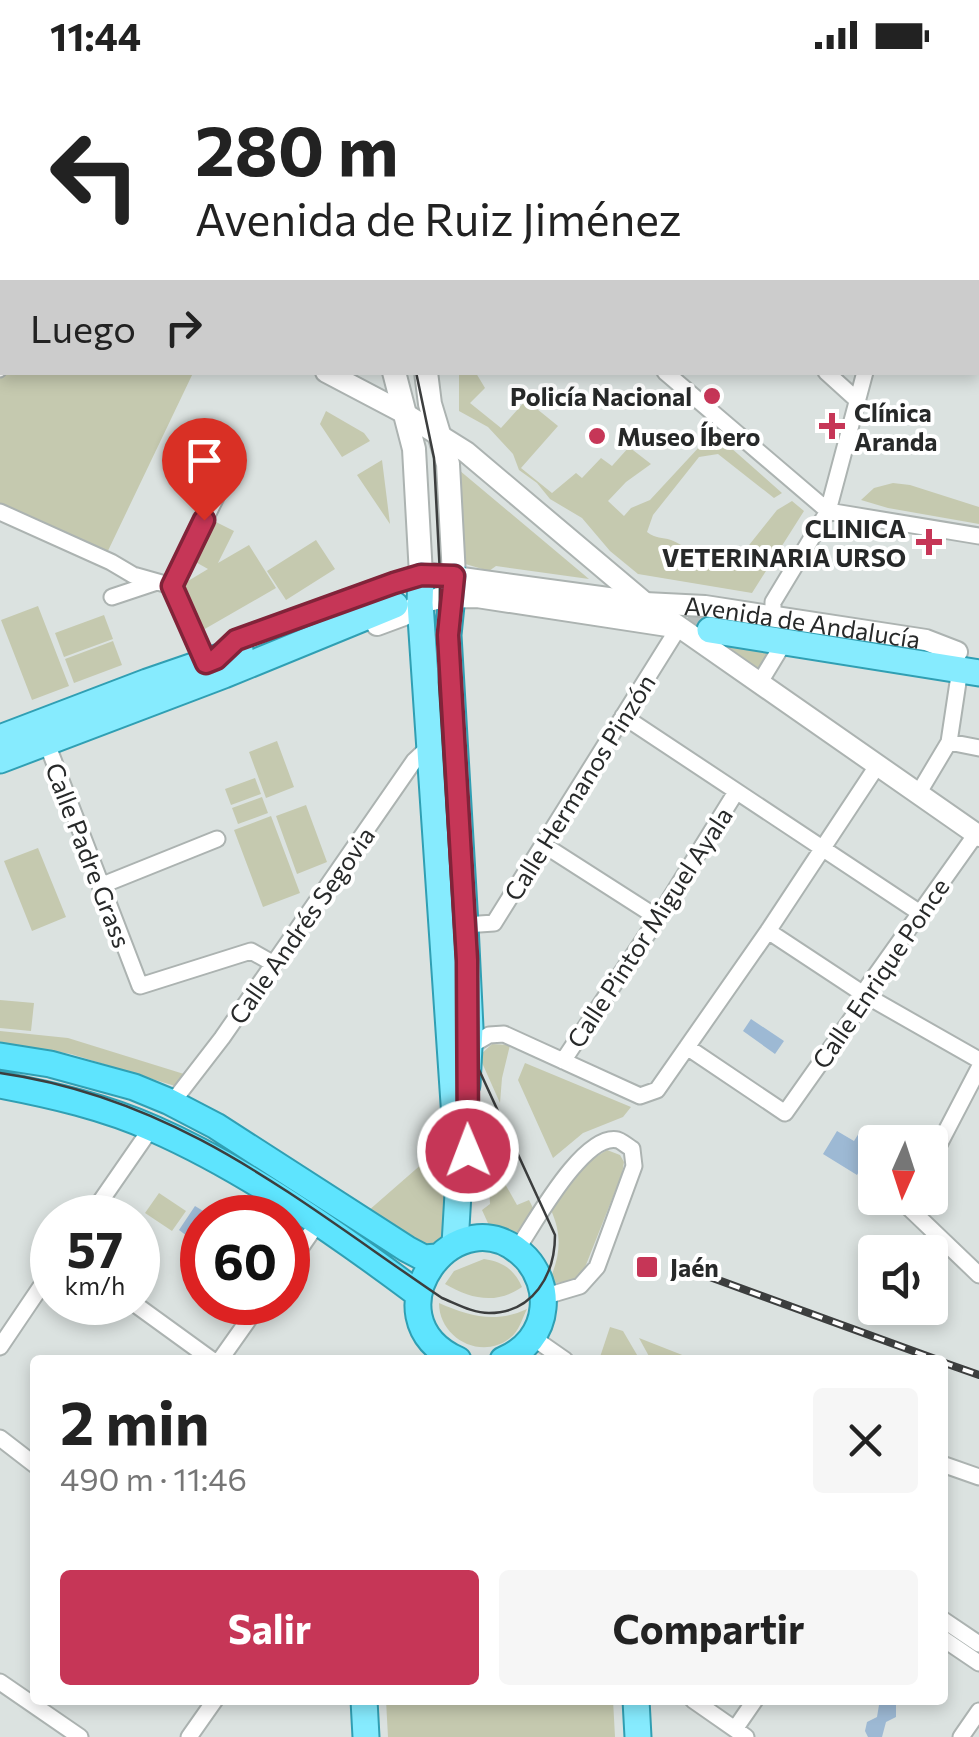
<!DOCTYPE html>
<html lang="es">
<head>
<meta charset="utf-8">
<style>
	body { margin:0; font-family:Commissioner,sans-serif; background:#f6f6f6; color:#222; height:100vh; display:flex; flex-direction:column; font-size:38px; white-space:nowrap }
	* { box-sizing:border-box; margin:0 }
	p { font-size:32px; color:#767676 }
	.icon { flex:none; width:55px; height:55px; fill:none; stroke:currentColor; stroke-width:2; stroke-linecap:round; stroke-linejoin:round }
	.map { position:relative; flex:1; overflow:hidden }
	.sheet { position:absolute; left:30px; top:1285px; width:918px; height:350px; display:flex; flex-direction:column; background:#fff; border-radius:10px; box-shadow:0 5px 15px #0003 }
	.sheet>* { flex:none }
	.guide { position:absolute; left:0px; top:0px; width:980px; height:305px; box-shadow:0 5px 15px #0003; background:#fff; color:#222; overflow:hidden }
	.needle { width:65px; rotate:183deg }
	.controls { position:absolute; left:858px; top:1055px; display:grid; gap:20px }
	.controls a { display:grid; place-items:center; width:90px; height:90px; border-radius:10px; background:#fff; box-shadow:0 5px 15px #0003; font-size:50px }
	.speed { position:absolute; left:30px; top:1125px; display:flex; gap:20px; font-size:50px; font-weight:700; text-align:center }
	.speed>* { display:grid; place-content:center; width:130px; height:130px; border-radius:50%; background:#fff; box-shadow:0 5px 15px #0003; line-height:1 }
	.speed small { font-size:25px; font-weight:400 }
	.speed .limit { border:15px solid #d22; background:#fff; color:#111 }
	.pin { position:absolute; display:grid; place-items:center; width:85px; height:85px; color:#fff; margin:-102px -42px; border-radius:50% 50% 50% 0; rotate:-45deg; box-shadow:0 0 10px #0007 }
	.pin .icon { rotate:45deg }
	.me { position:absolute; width:110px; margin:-55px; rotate:359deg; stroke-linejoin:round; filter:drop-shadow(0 0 8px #0008) }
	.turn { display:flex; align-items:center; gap:35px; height:210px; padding:0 30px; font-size:45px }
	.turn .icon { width:130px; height:130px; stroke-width:2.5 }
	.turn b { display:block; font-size:70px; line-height:85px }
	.then { display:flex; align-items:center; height:95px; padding:0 30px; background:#0003; gap:20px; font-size:38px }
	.round { display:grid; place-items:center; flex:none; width:105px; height:105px; border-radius:10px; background:#f6f6f6 }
	.headline { display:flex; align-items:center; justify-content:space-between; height:170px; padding:0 30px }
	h1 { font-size:60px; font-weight:700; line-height:75px }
	.primary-button { display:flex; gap:20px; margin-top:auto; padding:20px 30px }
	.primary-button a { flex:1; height:115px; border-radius:10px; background:#c63657; color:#fff; font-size:40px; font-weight:700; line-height:115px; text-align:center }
	.primary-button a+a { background:#f6f6f6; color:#222 }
	.status { display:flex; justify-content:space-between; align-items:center; height:70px; padding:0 50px; background:#fff; direction:ltr }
	.status svg { height:28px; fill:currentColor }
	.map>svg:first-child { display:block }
	.green { fill:#c5c9af }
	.water { fill:#9db9d4 }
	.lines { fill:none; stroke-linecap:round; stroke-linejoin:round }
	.primary-tunnel { stroke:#b7bdbb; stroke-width:25; stroke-dasharray:25 12; stroke-linecap:butt }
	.pedestrian-casing { stroke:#acb3b1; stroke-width:15 }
	.minor-casing { stroke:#acb3b1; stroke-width:19 }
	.tertiary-casing { stroke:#acb3b1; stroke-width:24 }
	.secondary-casing { stroke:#acb3b1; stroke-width:26 }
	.primary-casing { stroke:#309fb3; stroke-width:29 }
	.trunk-casing { stroke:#309fb3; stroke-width:29 }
	.pedestrian { stroke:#fff; stroke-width:11 }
	.minor { stroke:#fff; stroke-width:15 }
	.tertiary { stroke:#fff; stroke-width:20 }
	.secondary { stroke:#fff; stroke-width:22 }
	.primary { stroke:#86ebfe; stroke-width:25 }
	.trunk { stroke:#5ee4fe; stroke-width:25 }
	.tram { stroke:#3c3e3e; stroke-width:2.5 }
	.rail-casing { stroke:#3c3e3e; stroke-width:8 }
	.rail { stroke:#fff; stroke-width:4; stroke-dasharray:11; stroke-linecap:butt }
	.route-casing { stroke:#812339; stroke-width:25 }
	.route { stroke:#c63657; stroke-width:18 }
	.poi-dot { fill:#c63657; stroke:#fff; stroke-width:4 }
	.labels { text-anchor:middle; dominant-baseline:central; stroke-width:8; stroke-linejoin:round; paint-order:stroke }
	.poi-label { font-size:25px; font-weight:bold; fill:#272929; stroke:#fff; text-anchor:start }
	.street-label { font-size:25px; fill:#272929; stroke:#fff }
</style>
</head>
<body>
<div class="status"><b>11:44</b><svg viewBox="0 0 49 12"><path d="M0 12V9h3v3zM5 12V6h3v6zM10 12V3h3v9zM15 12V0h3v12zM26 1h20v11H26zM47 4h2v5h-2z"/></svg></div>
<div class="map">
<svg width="979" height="1667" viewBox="0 0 979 1667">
	<rect width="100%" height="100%" fill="#dbe2e0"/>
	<!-- green -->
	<path class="green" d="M0,301L193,303L106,485L0,435Z
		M459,303H476L485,318L470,333L501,358L526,330L558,356L521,398L552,423L576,403L582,408L601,388L612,396L629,377L651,394L626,412L608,431L624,446L631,438L650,430L713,362L782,423L774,428L718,384L699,387L653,445L647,462C656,469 662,467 671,470C703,484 691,493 734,494L777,440L792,431L804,441L752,523L638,504L610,481L582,448L550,429L537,413L519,400L513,384L488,357L459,341Z
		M326,341L364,363L370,371L342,387L320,354Z
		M382,390L390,454L357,405Z
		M459,400L589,509L496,496L489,501L462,493Z
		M893,413L910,415L979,437V454L888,438L861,430L874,418Z
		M212,450L234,461L218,493L249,475L276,518L203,560L178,517L208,499L192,490Z
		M316,470L335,499L286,530L267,501Z
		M38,536L69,616L32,630L1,550Z
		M104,545L113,569L64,587L55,563Z
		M113,571L122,595L74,613L65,589Z
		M720,574L769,582L760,601Z
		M277,671L294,717L266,728L249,682Z
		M255,708L261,724L231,735L225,719Z
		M262,727L268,743L238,754L232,738Z
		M306,735L327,792L297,804L276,746Z
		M271,746L300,823L263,837L234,760Z
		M38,778L66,847L32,861L4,791Z
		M0,930L34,933L31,961L0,958Z
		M0,961L68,968L184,1004L175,1016L71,984L0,972Z
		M492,974L510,975L502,1008L500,1033L479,986Z
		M525,993L631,1037L623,1047L583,1063L553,1088L518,1010Z
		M607,1080L620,1085L624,1092L622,1104L580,1210L548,1214C560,1187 563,1167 551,1140L578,1098Z
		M487,1082L517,1135L529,1130L538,1148C521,1164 515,1166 492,1162L482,1140L490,1134Z
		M423,1093L452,1115L450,1165L428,1181L368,1141Z
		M159,1123L186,1141L172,1161L145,1143Z
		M484,1189C503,1192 514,1199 522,1217C496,1235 471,1229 445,1214L454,1201Z
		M439,1233C469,1246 495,1254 527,1239C522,1249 519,1261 510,1268C481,1291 439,1268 439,1233Z
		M610,1257L623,1261L640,1290H599Z
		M639,1268L695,1290H651Z
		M386,1630H613L615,1667H388Z"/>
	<!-- water -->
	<path class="water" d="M751,949L784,971L775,984L743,961Z
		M837,1061L854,1071L859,1063L875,1073L857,1105L823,1084Z
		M195,1136L208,1144L202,1148L191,1169L179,1160Z
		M889,1631L896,1635V1647L886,1652L882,1667H868L865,1661L867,1652L877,1647L879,1635Z"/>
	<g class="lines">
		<!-- primary-tunnel -->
		<path class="primary-tunnel" d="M651,542L711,551"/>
		<!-- pedestrian casing -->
		<g class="pedestrian-casing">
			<path id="pedestrian" d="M0,159L2,158
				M0,301L2,296"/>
		</g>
		<!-- minor casing -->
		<g class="minor-casing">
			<path id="minor" d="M128,0V2
				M538,2L570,0
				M713,2V0
				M912,2V0
				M0,22L2,60
				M665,302L828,441L979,466
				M826,302L858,331
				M0,442L111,492L133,505L172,516
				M112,527L154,513
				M773,546V532L828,441L865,302
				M206,593L172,516L237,385
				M760,612L780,579
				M623,646L920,843
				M44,666L140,916L251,881L274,894
				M949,672L979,678
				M918,724L949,672L960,599
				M544,775L658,848
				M100,816L217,769
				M465,855L494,853L679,557
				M768,861L865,925L979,990
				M470,976L489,965L504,964L640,1026L657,1020L768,861L877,696
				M687,977L785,1043L862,934L868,916L976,764
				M563,991L658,848L736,722
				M168,1031L178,1025L222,968L414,691L430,676
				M930,1092L979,998
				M911,1128L907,1136L979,1205
				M89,1148L152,1057
				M513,1178L521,1173C537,1149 585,1062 618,1070C620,1070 630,1078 632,1079L634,1096L597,1197L580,1216L543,1227
				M288,1196L317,1154
				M132,1232L212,1290
				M532,1267L565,1290
				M0,1277L52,1200
				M220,1290L261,1232
				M0,1368L35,1395
				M942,1394L979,1407
				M942,1549L979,1574
				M942,1568L979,1593
				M0,1612L80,1667
				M693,1630L746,1667
				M735,1659L755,1630
				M189,1667L215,1630
				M961,1667L979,1641"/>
		</g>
		<!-- tertiary casing -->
		<g class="tertiary-casing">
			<g id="tertiary">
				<path d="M0,137L2,138"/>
				<path d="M326,302L402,342L466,382L645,533L979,766"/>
				<path d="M377,555L404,545L420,533L440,528L477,527L674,557"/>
				<path id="s1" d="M222,584L237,570L394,513L433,504L645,533L705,536L926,570L957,582"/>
			</g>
		</g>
		<!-- secondary casing -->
		<g class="secondary-casing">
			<path id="secondary" d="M376,0V2
				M408,0V2
				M394,302L414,379L421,505
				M426,302L430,334L448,394L454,506"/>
		</g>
		<!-- primary casing -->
		<g class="primary-casing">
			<path id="primary" d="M421,505L420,533L459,1107L455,1174
				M454,506L448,565L465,855L470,958L467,1015
				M710,560L979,603
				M0,668L147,612L240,580
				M0,690L224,605L395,535
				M364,1630L366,1667
				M636,1630L638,1667"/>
		</g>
		<!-- trunk casing -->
		<g class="trunk-casing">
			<path id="trunk" d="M0,986L50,994L134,1017L168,1031L216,1056L407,1179L424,1188L437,1187
				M0,1015C52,1025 105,1037 154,1059C245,1099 338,1164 418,1224
				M458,1290C363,1247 458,1118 526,1188C538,1201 545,1220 543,1238C541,1262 525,1281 503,1290"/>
		</g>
		<!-- pedestrian -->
		<use href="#pedestrian" class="pedestrian"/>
		<!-- minor -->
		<use href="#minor" class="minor"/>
		<!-- tertiary -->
		<use href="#tertiary" class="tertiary"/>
		<!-- secondary -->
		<use href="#secondary" class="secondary"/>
		<!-- primary -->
		<use href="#primary" class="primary"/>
		<!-- trunk -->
		<use href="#trunk" class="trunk"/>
		<!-- tram -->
		<path class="tram" d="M392,0V2
			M0,1003C180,1029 297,1130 442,1228C457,1234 473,1243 489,1243C533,1243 555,1205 555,1165L469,978L460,953L439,613L440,505L434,388L416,302"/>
		<!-- rail casing -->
		<g class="rail-casing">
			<path id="rail" d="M688,1199L938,1290
				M942,1292L979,1305"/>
		</g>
		<!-- rail -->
		<use href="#rail" class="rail"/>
	</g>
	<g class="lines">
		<!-- route casing -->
		<g class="route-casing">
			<path id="route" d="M204,450L172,516L206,593L216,589L236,570L394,513L421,505L454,506L448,565L467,890L468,1081"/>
		</g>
		<!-- route -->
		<use href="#route" class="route"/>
	</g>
	<!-- markers -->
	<g class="poi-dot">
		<circle cx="712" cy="326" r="10"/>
		<path d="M827 341h10v10h10v10h-10v10h-10v-10h-10v-10h10z"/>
		<circle cx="597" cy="366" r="10"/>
		<path d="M924 457h10v10h10v10h-10v10h-10v-10h-10v-10h10z"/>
		<rect x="635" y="1185" width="24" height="24" rx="5"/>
	</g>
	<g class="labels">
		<!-- poi labels -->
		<g class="poi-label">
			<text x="692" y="326" text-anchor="end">Policía Nacional</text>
			<text x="854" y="342">Clínica<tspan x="854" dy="29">Aranda</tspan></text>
			<text x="617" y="366">Museo Íbero</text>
			<text x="906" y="458" text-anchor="end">CLINICA<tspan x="906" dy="29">VETERINARIA URSO</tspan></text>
			<text x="670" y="1197">Jaén</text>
		</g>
		<!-- street labels -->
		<g class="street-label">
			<text stroke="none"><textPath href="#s1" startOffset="600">Avenida de Andalucía</textPath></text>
			<text transform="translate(579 717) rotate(-58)">Calle Hermanos Pinzón</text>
			<text transform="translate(89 785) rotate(69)">Calle Padre Grass</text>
			<text transform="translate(301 855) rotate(-55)">Calle Andrés Segovia</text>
			<text transform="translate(649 857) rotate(-57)">Calle Pintor Miguel Ayala</text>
			<text transform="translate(880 903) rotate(-56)">Calle Enrique Ponce</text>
		</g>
	</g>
</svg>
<div class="controls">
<a><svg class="needle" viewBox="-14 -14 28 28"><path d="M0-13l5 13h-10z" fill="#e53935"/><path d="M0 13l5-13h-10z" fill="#767676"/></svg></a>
<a><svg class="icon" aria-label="sound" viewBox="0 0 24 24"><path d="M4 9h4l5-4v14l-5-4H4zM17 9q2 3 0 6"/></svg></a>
</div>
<div class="speed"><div>57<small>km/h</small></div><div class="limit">60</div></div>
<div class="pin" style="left:204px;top:450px;background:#d93025"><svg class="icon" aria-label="arrive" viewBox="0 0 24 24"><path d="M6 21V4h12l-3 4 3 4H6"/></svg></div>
<svg class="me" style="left:468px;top:1081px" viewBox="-20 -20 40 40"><circle r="17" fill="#c63657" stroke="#fff" stroke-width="3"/><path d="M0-11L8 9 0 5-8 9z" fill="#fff"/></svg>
<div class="guide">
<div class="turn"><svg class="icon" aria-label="left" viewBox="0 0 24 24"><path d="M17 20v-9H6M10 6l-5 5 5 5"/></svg><div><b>280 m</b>Avenida de Ruiz Jiménez</div></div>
<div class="then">Luego<svg class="icon" aria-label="right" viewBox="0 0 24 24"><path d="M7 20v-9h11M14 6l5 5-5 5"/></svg></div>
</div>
<section class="sheet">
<div class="headline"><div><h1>2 min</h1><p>490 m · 11:46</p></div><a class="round"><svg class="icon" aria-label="close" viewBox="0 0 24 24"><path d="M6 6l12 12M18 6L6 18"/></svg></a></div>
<div class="primary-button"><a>Salir</a><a>Compartir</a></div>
</section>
</div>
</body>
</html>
